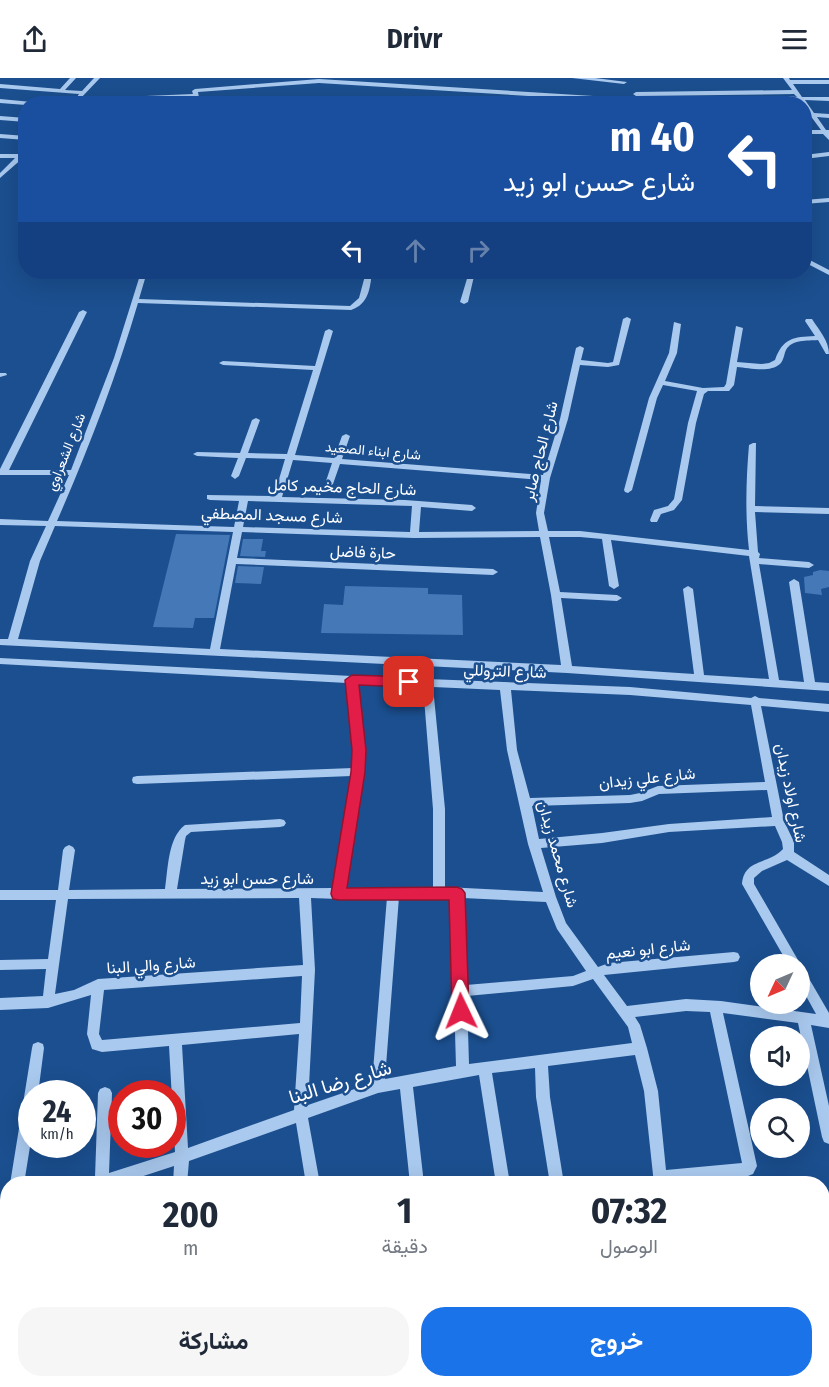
<!DOCTYPE html>
<html lang="ar">
<head>
<meta charset="utf-8">
<style>
	body { margin:0; font-family:"Fira Sans Condensed",Vazirmatn,sans-serif; background:#f6f6f7; color:#1f2937; direction:rtl; height:100vh; display:flex; flex-direction:column; font-size:22px; white-space:nowrap }
	* { box-sizing:border-box; margin:0 }
	p { font-size:20px; color:#747a83 }
	.icon { flex:none; width:33px; height:33px; fill:none; stroke:currentColor; stroke-width:2; stroke-linecap:round; stroke-linejoin:round }
	.map { position:relative; flex:1; overflow:hidden; direction:ltr }
	.details { position:absolute; left:0px; top:1098px; width:830px; height:212px; display:flex; flex-direction:column; background:#fff; border-radius:24px 24px 0 0; box-shadow:0 6px 24px #0002; direction:rtl }
	.details>* { flex:none }
	.top-card { position:absolute; left:18px; top:18px; width:794px; height:183px; border-radius:24px; box-shadow:0 6px 24px #0002; direction:rtl; background:#1a4fa0; color:#fff; overflow:hidden }
	.needle { width:39px; rotate:226deg }
	.controls { position:absolute; left:750px; top:876px; display:grid; gap:12px }
	.controls a { display:grid; place-items:center; width:60px; height:60px; border-radius:50%; background:#fff; box-shadow:0 6px 24px #0002; font-size:30px }
	.speed { position:absolute; left:18px; top:1002px; display:flex; gap:12px; font-size:30px; font-weight:700; text-align:center }
	.speed>* { display:grid; place-content:center; width:78px; height:78px; border-radius:50%; background:#fff; box-shadow:0 6px 24px #0002; line-height:1 }
	.speed small { font-size:15px; font-weight:400 }
	.speed .limit { border:9px solid #d22; background:#fff; color:#111 }
	.pin { position:absolute; display:grid; place-items:center; width:51px; height:51px; color:#fff; margin:-26px; border-radius:12px; box-shadow:0 3px 9px #0006 }
	.me { position:absolute; width:66px; margin:-33px; rotate:358deg; stroke-linejoin:round; filter:drop-shadow(0 0 4px #0008) }
	.turn { display:flex; align-items:center; gap:21px; height:126px; padding:0 18px; font-size:27px }
	.turn .icon { width:78px; height:78px; stroke-width:2.5 }
	.turn b { display:block; font-size:42px; line-height:51px }
	.lanes { display:flex; align-items:center; height:57px; padding:0 18px; background:#0003; justify-content:center; gap:30px; direction:ltr }
	.lanes .off { opacity:.35 }
	.eta { display:flex; justify-content:space-evenly; align-items:center; height:102px; text-align:center }
	.eta b { font-size:36px; font-weight:700; line-height:42px }
	.button { display:flex; gap:12px; margin-top:auto; padding:12px 18px }
	.button a { flex:1; height:69px; border-radius:24px; background:#1a73e8; color:#fff; font-size:24px; font-weight:700; line-height:69px; text-align:center }
	.button a+a { background:#f6f6f7; color:#1f2937 }
	header { display:flex; justify-content:space-between; align-items:center; height:78px; padding:0 18px; background:#fff; font-size:27px; font-weight:700 }
	.map>svg:first-child { display:block }
	.building { fill:#4478b7 }
	.lines { fill:none; stroke-linecap:round; stroke-linejoin:round }
	.minor { fill:#a9c9ee; fill-rule:evenodd }
	.route { fill:#e11d48; stroke:#92132f; stroke-width:1.5 }
	.labels { text-anchor:middle; dominant-baseline:central; stroke-width:5; stroke-linejoin:round; paint-order:stroke }
	.far-street-label { font-size:14px; fill:#fff; stroke:#1b4f8f }
	.street-label { font-size:16px; fill:#fff; stroke:#1b4f8f }
	.near-street-label { font-size:20px; fill:#fff; stroke:#1b4f8f }
</style>
</head>
<body>
<header><svg class="icon" aria-label="menu" viewBox="0 0 24 24"><path d="M4 6h16M4 12h16M4 18h16"/></svg>Drivr<svg class="icon" aria-label="share" viewBox="0 0 24 24"><path d="M12 15V3M7 8l5-5 5 5M5 13v7h14v-7"/></svg></header>
<div class="map">
<svg width="829" height="1309" viewBox="0 0 829 1309">
	<rect width="100%" height="100%" fill="#1b4f8f"/>
	<!-- building -->
	<path class="building" d="M176,456L230,457L214,540H195L193,550L153,549Z
		M243,461H263L261,473H266L265,479L240,478Z
		M238,488L264,489L261,506L235,505Z
		M820,492L829,493V509L821,511L822,517L805,515L804,499L813,497V494Z
		M345,508L428,510V516L462,517L463,557L321,555L324,526L343,527Z"/>
	<g class="lines">
		<!-- minor -->
		<path class="minor" d="M70,0H76L65,12L82,13L94,0H100L80,21L77,19L79,16L0,10V6L60,11Z
			M572,0H595L627,4L624,6Z
			M783,0H789L790,2H829V6H793L802,19H829V23L805,22L814,35L829,36V40L817,39L826,52H829V62L823,56H804V52H821L804,29V26H801L799,22L784,20L787,18L797,19L794,16L636,18L633,16L636,14L792,12Z
			M319,1L642,21L645,23L642,25L319,5L198,14L200,26H194L193,19L75,25L72,23L75,21L193,16L192,13L195,11Z
			M337,19L348,21L350,26L337,23L314,26H294Z
			M0,21L32,24L34,26H26V27L0,25Z
			M0,38L26,40V44L0,42Z
			M0,56L26,58V62L0,60Z
			M26,71L24,79L0,100V95L15,80H0V76H19Z
			M829,74V78L804,81V77Z
			M829,120V124L804,126V122Z
			M804,179L829,192V197L804,184Z
			M141,194H147L139,221L350,228L359,220L366,194H372C370,210 369,226 351,232L138,225C116,300 88,372 57,443L234,449L239,423L210,422L207,421V417L274,418L285,381L246,380L239,398L235,401L231,398L238,380L197,378L193,376L197,374L240,375L252,342L256,340L260,342L248,375L287,376L313,292L223,287L219,285L223,283L315,288L325,253L329,251L333,253L295,377L334,380L342,358L346,356L350,358L342,381L543,397L560,341L576,270L580,268L584,270L581,282L608,285L613,284L623,241L627,239L631,241L619,287L608,289L580,287L568,341L550,400L544,435L548,453H580L749,472C745,437 746,402 749,367L753,365H756L755,428L829,430V436L755,434L758,474L760,476L759,480L809,484L814,487L809,490L759,486L779,602L804,604L789,504L794,501L799,504L815,604L829,605V613L567,595L0,567V561H8L30,483L46,448L0,447V441L48,443L69,397H0V391L79,234L83,232L87,234L9,392H71L114,280ZM293,382L332,385L325,406L329,409L333,406L340,386L541,402L536,435L539,453L419,454L421,429L472,433L476,430L472,427L405,422L282,419ZM248,423L412,428L410,454L243,449ZM55,448L233,454L210,571L18,561L40,483ZM242,454L414,460L540,459L551,517L561,587L220,571L236,486L493,497L498,494L493,491L237,480ZM549,459H580L602,461L609,508L614,511L619,508L611,462L749,478L769,601L704,597L693,511L688,508L683,511L694,596L572,588L561,520L617,523L622,520L617,517L560,514Z
			M469,194H475L468,224L464,226L460,224Z
			M806,241H812C819,252 829,263 829,276H826L818,262C807,263 792,261 786,272C784,276 784,282 780,286C770,295 749,290 737,289L734,307L729,313H708L704,316L696,345L682,422L674,432L661,436L657,444H651L650,442L654,432L668,428L674,421L688,345L697,313L663,307L657,320L632,412L628,415L625,414L624,412L649,320L669,275L674,244L681,246L677,275L665,303L703,310L724,309L726,306L736,248L743,250L737,284L761,286L769,285L775,282C783,260 793,259 815,258L805,243Z
			M0,295H6L7,297L0,299Z
			M0,580L352,598L630,609L751,620L755,618L759,620L829,626V634L761,628L784,743L794,764V774L829,797V808L787,782L762,793L754,800V806L798,882L800,886V887L788,886L742,806C744,780 769,787 783,771L782,764L775,748L669,754L602,765L541,770L556,819L566,845L598,889L609,885L734,874L738,875L740,879L738,883L734,884L604,897L627,928L686,921L721,923L816,936L800,907V891L804,892L829,935V950L811,947L829,1028V1066L824,1064L822,1059L798,945L723,935L757,1088L753,1096L748,1098L654,1106L644,1013L635,977L548,988L550,1019L564,1106H550L536,1019L535,990L492,995L510,1106H496L479,997L413,1009L424,1106H410L400,1011L378,1015L308,1040L320,1106H306L296,1045L189,1083L187,1106H173L174,1088L119,1106H88L90,1101L95,1099L98,1015L100,1011L105,1009L110,1011L112,1015L109,1095L175,1074L169,968L102,974L92,971L87,956L91,917L48,930L0,932V920L43,918L46,891L0,892V882L48,881L56,822H0V812H58L63,772L65,769L69,767L73,769L75,772L69,812L165,811C168,791 168,759 185,747L280,741L284,742L286,745L284,748L280,749L191,754L186,758L185,762L177,811L334,810L352,698L137,706L133,705L132,702L133,699L137,698L353,690L354,672L347,605L0,586ZM357,606L423,608L433,731V809L346,810L363,694L364,672ZM433,609L500,612L507,672L528,766L543,814L445,809V731ZM511,612L630,617L751,627L765,704L658,708L640,715L630,717L530,720L517,672ZM767,712L772,739L669,746L602,755L539,761L532,728L630,725L642,723L659,716ZM387,819L372,1005L308,1027L315,892L311,820L339,821ZM399,819H451L456,988L385,1001ZM299,820L303,887L98,901L74,912L55,916L68,821ZM463,820L546,824L557,851L586,893L573,898L466,907ZM302,898L300,945L102,962L99,956L104,912ZM593,901L628,949L632,965L469,986L467,918L573,908ZM686,933L710,934L742,1085L666,1092L658,1013L647,970L640,947L635,939ZM299,956L294,1032L188,1070L182,967Z
			M38,964L43,966L44,970L38,1016H32V1056L24,1106H10L32,970L33,966Z
			M8,1125V1139L0,1141V1127Z
			M829,1162V1176L822,1177V1163Z
			M8,1236V1252L0,1253V1237Z
			M829,1285V1301L822,1302V1286Z
			M16,1302H91L89,1308L85,1309H10L12,1303Z
			M163,1302H179V1309H163Z
			M292,1302H308L309,1309H293Z
			M340,1302H369L367,1308L363,1309H334L336,1303Z
			M485,1302H501L504,1309H488Z
			M593,1302H609L611,1309H595Z"/>
	</g>
	<!-- route -->
	<path class="route" d="M352,597L409,599L415,604L409,609L359,607L366,672L365,694L347,810L457,809L462,811L465,815L469,933L466,938L461,940L455,938L452,933L449,822H339L333,821L331,816L351,694L352,672L345,602Z"/>
	<g class="labels">
		<!-- far-street labels -->
		<g class="far-street-label">
			<text transform="translate(373 373) rotate(5)">شارع ابناء الصعيد</text>
			<text transform="translate(66 374) rotate(-68)">شارع الشعراوي</text>
		</g>
		<!-- street labels -->
		<g class="street-label">
			<text transform="translate(540 373) rotate(-76)">شارع الحاج صابر</text>
			<text transform="translate(342 409) rotate(2)">شارع الحاج مخيمر كامل</text>
			<text transform="translate(272 437) rotate(2)">شارع مسجد المصطفي</text>
			<text transform="translate(363 474) rotate(2)">حارة فاضل</text>
			<text transform="translate(505 593) rotate(2)">شارع التروللي</text>
			<text transform="translate(647 700) rotate(-6)">شارع علي زيدان</text>
			<text transform="translate(791 715) rotate(78)">شارع اولاد زيدان</text>
			<text transform="translate(558 776) rotate(74)">شارع محمد زيدان</text>
			<text x="257" y="800">شارع حسن ابو زيد</text>
			<text transform="translate(648 871) rotate(-6)">شارع ابو نعيم</text>
			<text transform="translate(151 887) rotate(-4)">شارع والي البنا</text>
		</g>
		<!-- near-street labels -->
		<g class="near-street-label">
			<text transform="translate(340 1004) rotate(-17)">شارع رضا البنا</text>
		</g>
	</g>
</svg>
<div class="controls">
<a><svg class="needle" viewBox="-14 -14 28 28"><path d="M0-13l5 13h-10z" fill="#e53935"/><path d="M0 13l5-13h-10z" fill="#747a83"/></svg></a>
<a><svg class="icon" aria-label="sound" viewBox="0 0 24 24"><path d="M4 9h4l5-4v14l-5-4H4zM17 9q2 3 0 6"/></svg></a>
<a><svg class="icon" aria-label="search" viewBox="0 0 24 24"><circle cx="10" cy="10" r="6"/><path d="M15 15l6 6"/></svg></a>
</div>
<div class="speed"><div>24<small>km/h</small></div><div class="limit">30</div></div>
<div class="pin" style="left:409px;top:604px;background:#d93025"><svg class="icon" aria-label="arrive" viewBox="0 0 24 24"><path d="M6 21V4h12l-3 4 3 4H6"/></svg></div>
<svg class="me" style="left:461px;top:933px" viewBox="-20 -20 40 40"><path d="M0-17L14 15 0 8-14 15z" fill="#e11d48" stroke="#fff" stroke-width="4"/></svg>
<div class="top-card">
<div class="turn"><svg class="icon" aria-label="left" viewBox="0 0 24 24"><path d="M17 20v-9H6M10 6l-5 5 5 5"/></svg><div><b>40 m</b>شارع حسن ابو زيد</div></div>
<div class="lanes"><svg class="icon" aria-label="left" viewBox="0 0 24 24"><path d="M17 20v-9H6M10 6l-5 5 5 5"/></svg><svg class="icon off" aria-label="ahead" viewBox="0 0 24 24"><path d="M12 20V5M6 11l6-6 6 6"/></svg><svg class="icon off" aria-label="right" viewBox="0 0 24 24"><path d="M7 20v-9h11M14 6l5 5-5 5"/></svg></div>
</div>
<section class="details">
<div class="eta">
<div><b>07:32</b><p>الوصول</p></div>
<div><b>1</b><p>دقيقة</p></div>
<div><b>200</b><p>m</p></div>
</div>
<div class="button"><a>خروج</a><a>مشاركة</a></div>
</section>
</div>
</body>
</html>
